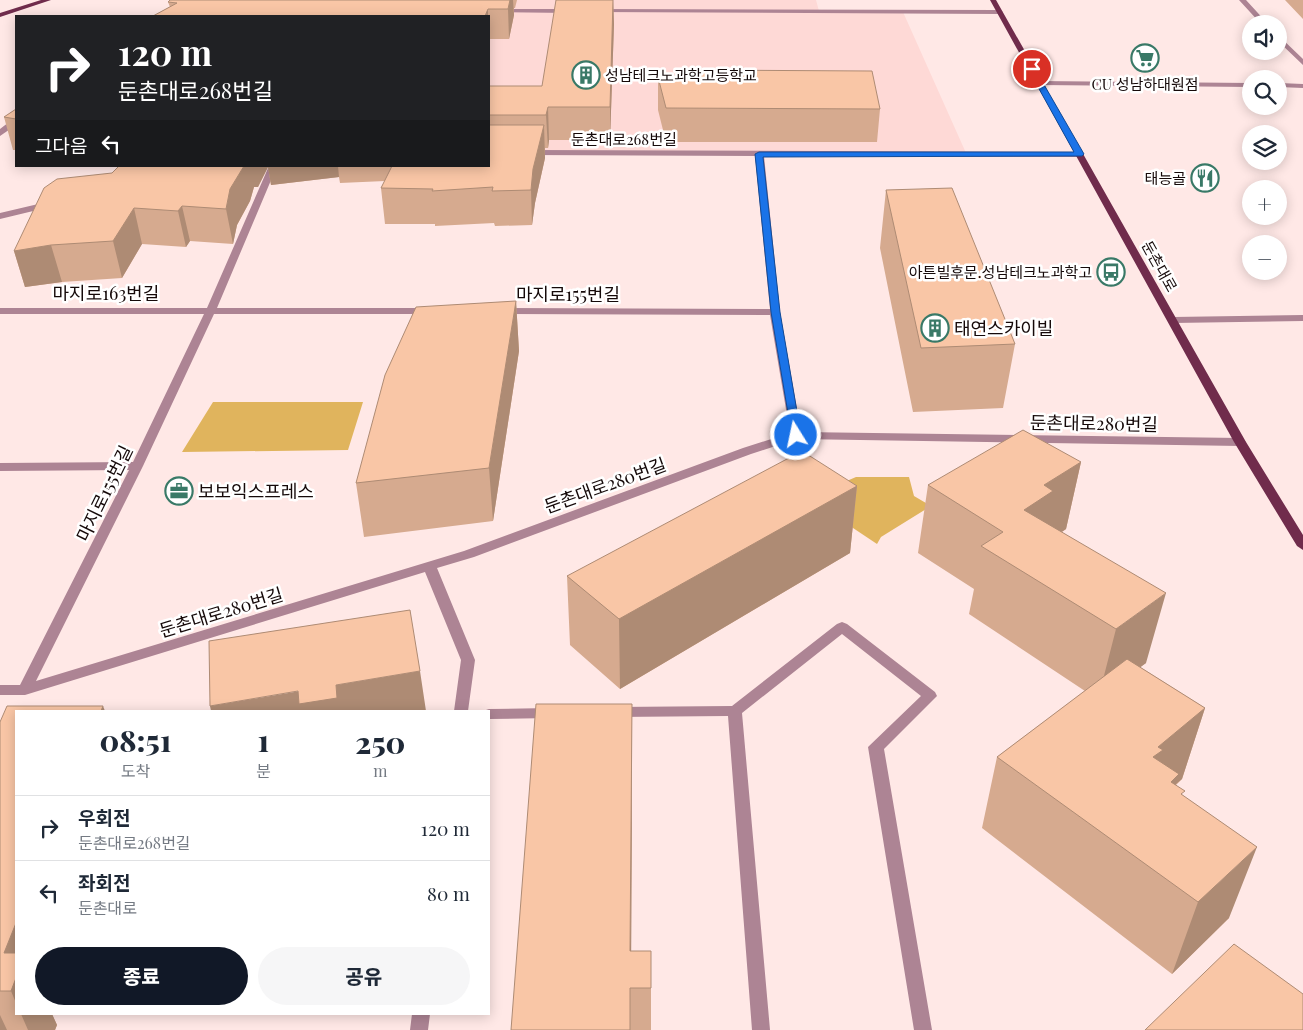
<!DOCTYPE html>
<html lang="ko">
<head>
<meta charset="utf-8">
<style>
	body { margin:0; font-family:"Playfair Display","Noto Sans KR",serif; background:#f6f6f7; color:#1f2937; height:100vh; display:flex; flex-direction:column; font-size:19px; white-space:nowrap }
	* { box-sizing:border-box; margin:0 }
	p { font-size:16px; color:#747a83 }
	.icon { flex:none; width:28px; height:28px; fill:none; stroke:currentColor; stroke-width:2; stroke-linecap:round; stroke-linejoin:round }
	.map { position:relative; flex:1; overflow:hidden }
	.side { position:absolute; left:15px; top:710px; width:475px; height:305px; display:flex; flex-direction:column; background:#fff; border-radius:0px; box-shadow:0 2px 12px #0003 }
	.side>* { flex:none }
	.guide { position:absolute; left:15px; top:15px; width:475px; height:152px; border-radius:0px; box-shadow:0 2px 12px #0003; background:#202124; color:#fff; overflow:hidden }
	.controls { position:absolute; left:1242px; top:15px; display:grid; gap:10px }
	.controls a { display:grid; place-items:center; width:45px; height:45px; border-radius:50%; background:#fff; box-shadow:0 2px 12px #0003; font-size:25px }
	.pin { position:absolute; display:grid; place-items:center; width:42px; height:42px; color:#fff; margin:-21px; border:2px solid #fff; border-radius:50%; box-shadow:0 1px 5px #0007 }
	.me { position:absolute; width:55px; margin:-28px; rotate:350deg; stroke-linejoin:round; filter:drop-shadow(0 0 4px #0008) }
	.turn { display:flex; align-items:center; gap:18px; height:105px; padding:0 20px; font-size:22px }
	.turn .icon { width:65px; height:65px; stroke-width:2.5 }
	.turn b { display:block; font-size:35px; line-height:42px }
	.then { display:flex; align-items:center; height:48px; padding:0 20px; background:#0003; gap:10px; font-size:19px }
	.eta { display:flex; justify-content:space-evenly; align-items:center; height:85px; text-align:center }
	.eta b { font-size:30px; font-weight:800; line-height:35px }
	.cta { display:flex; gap:10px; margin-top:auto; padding:10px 20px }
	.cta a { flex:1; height:58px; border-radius:30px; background:#111827; color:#fff; font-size:20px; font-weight:800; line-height:58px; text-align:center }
	.cta a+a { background:#f6f6f7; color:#1f2937 }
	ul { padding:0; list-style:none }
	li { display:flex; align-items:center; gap:15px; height:65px; padding:0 20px; border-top:1px solid #e0e1e3 }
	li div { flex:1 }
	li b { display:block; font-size:19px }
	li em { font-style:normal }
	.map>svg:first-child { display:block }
	.built { fill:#fed9d6 }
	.green { fill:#e0b45d }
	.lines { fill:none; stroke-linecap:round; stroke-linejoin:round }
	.minor { fill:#ad8494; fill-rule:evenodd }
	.major { fill:#702c4c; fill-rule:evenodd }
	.wall { fill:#d6aa8f }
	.shaded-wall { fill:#ae8b74 }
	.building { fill:#f9c6a6; stroke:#ae8b74 }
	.route { fill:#1a73e8; stroke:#114b97 }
	.labels { text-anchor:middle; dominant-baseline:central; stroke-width:5; stroke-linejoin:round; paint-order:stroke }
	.far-poi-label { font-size:15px; fill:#150909; stroke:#fff; text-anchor:end }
	.far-street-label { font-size:15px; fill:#150909; stroke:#fff }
	.street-label { font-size:18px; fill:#150909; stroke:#fff }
	.poi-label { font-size:18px; fill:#150909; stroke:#fff; text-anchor:start }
</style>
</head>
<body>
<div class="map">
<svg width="1303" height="1030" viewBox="0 0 1303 1030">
	<rect width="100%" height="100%" fill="#ffe8e6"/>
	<!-- built -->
	<path class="built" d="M358,0H816L819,11L903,12L966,153L489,152V16H351Z"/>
	<!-- green -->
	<path class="green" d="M213,402H363L348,450L182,452Z
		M856,477H909L914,496L931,506L881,537L877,544L835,516L831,511L849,480Z"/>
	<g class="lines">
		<!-- minor -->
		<path class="minor" d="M1239,0H1246L1268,24H1261Z
			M497,9H569L573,11L569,13L495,12V10Z
			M597,9L999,10L1003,12L999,14L595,12V10Z
			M1279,36L1303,59V65L1279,42Z
			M1037,81L1251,83V87L1040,85L1036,83Z
			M1279,83L1303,84V88L1279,87Z
			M13,119H16V125L0,136V129Z
			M530,150L1083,152V156L1080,157L764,156L780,312L801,432L1240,438L1246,442L1240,446L797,439L751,454L474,557L437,568L475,660L468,711H454L461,660L425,572L25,695H0V685H20L129,470L0,471V463L133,462L204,314H0V308H207L269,166H277L217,308H430L435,311L430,314H214L143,466L36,681L464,551L743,448L790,433L770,315L500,314L495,311L500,308L770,309L755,156L527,155V151Z
			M51,201L54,202V206L0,219V213Z
			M1303,315V321L1173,323L1168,320L1173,317Z
			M842,622L847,624L935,692L937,696L884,749L932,1030H914L868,747L921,696L842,634L742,713L770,1030H752L728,716L616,717L611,716L609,712L611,708L616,707L732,706L837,624Z
			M551,708L556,709L558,713L556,717L551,718L489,719V711H483L489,709Z
			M412,1014H430L428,1030H410Z"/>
		<!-- major -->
		<path class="major" d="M41,0H51L0,17V13Z
			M990,0H996L1246,442L1303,535V550L1297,546L1234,442Z"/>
	</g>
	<!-- wall -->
	<path class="wall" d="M170,0H517L515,8H514V15L509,39H490L489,42V16H153L170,7L168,2Z
		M613,0L614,24L610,140H549L548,148H545V158L535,203L532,225L495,226L494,223L435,226V224H385L381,188L385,181L340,183L339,177L271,185L268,167L258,187H254L250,201L237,225L233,244L190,241L186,247L142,244L122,278L62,282L25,287L14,251L112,173L119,166H489V86H542Z
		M1285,0H1303V19Z
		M658,77L880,109L877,142H666L658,110Z
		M16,109V150H13L4,117Z
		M886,190L1015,344L1003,408L913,412L880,248Z
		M516,301L519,351L493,521L364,537L356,483Z
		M1081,462L1066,529L1062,532L1146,663L1140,667L1205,708L1182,779L1176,785L1183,796L1229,918L1172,974L982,828L997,757L1085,691L969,614L974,589L918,553L928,485Z
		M857,486L850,553L620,689L570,645L567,576Z
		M632,704V775L631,951L651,988V1030H511Z
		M16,711V1014H52L57,1025L55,1030H0V722Z"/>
	<!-- shaded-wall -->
	<path class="shaded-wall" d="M510,0H513L514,15L509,39L508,9Z
		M613,0L614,24L610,140V107Z
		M488,9V16H485Z
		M489,23L490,39L489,42Z
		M548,107L549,140L548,148L546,115Z
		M544,125L545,158L535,203L532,225L531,190L533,169Z
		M244,166H338L339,177L271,185L268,167L258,187H254L250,201L237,225L233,244L226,209L230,189Z
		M182,206L190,241L186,247L178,211Z
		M134,208L142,244L122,278L113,241Z
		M51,245L62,282L25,287L14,251Z
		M516,301L519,351L493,521L489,468Z
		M1081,462L1066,529L1042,545L1024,510L1044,485Z
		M857,486L850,553L620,689L619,619Z
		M1166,593L1146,663L1098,699L1116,629Z
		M420,671L426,711H211L210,706Z
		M632,704V775L631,988L630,951Z
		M103,706L105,711H101Z
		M1205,708L1182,779L1176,784L1156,846L1153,757L1158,747Z
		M1257,847L1229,918L1172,974L1198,902Z
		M16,923V1003L11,991L4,953Z
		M21,1014H52L57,1025L55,1030H28Z
		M0,1015L7,1030H0Z"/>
	<!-- building -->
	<path class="building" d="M170,0H510L508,9H488L485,16H153L177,3L168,2Z
		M556,0H613L610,107H548L546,115H489V86H542Z
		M692,70L872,71L880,109L666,108L658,77H691Z
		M16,109V119L4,117Z
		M489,125H544L533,169L531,190L492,191L493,187L432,191L433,189L381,188L392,166H489Z
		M119,166H244L230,189L226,209L182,206L178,211L134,208L113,241L51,245L14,251L44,188L57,179L112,173Z
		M952,188L1015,344L921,348L886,190Z
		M516,301L489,468L356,483L385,375L416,307Z
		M1023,430L1081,462L1044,485L1053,491L1024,510L1166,593L1116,629L981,546L1003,532L928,485Z
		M802,451L857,486L619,619L567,576Z
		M410,610L420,671L336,685L337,698L299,704L298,691L210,706L209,641Z
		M1127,659L1205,708L1158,747L1163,750L1153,757L1179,774L1171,782L1185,791L1181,794L1257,847L1198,902L997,757Z
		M536,704H632L630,951H651V988H630V1030H511Z
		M7,706H103L101,711H16V923L4,953H16V978L11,991H0V722Z
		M1234,944L1303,994V1030H1145Z"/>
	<!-- route -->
	<path class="route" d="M1032,67L1035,69L1084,154L1082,156L763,157L780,312L801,435L800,437H792L771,312L755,154L759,152H1074L1028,69Z"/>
	<!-- icons -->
	<defs>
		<g id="supermarket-ring" transform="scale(1.4375)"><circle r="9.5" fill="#fff" stroke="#397967" stroke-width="1.5"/><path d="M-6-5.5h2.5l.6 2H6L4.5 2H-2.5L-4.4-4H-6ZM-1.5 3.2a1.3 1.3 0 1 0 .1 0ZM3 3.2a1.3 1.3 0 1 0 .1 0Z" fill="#397967"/></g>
		<g id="building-ring" transform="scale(1.4375)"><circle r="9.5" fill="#fff" stroke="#397967" stroke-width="1.5"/><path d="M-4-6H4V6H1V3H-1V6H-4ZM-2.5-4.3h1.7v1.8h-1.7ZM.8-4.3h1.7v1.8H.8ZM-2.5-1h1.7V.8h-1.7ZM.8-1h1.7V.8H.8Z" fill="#397967"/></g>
		<g id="restaurant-ring" transform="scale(1.4375)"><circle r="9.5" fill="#fff" stroke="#397967" stroke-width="1.5"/><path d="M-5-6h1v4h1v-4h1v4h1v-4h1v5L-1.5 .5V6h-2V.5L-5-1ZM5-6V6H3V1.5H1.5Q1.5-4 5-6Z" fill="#397967"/></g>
		<g id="bus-ring" transform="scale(1.4375)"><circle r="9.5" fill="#fff" stroke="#397967" stroke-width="1.5"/><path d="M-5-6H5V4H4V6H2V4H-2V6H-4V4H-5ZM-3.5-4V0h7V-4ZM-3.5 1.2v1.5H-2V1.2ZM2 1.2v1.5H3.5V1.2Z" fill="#397967"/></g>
		<g id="office-ring" transform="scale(1.4375)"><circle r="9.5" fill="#fff" stroke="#397967" stroke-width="1.5"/><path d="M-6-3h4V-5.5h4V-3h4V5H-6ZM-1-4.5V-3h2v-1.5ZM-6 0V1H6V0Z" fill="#397967"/></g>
	</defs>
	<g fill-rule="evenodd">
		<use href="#supermarket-ring" x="1145" y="58"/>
		<use href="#building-ring" x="586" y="75"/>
		<use href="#restaurant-ring" x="1205" y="178"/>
		<use href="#bus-ring" x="1111" y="272"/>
		<use href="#building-ring" x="935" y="328"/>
		<use href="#office-ring" x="179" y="491"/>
	</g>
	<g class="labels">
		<!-- far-poi labels -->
		<g class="far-poi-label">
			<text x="605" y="75" text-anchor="start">성남테크노과학고등학교</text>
			<text x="1145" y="84" text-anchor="middle">CU 성남하대원점</text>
			<text x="1186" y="178">태능골</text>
			<text x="1092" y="272">아튼빌후문.성남테크노과학고</text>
		</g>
		<!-- far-street labels -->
		<g class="far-street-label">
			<text x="624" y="139">둔촌대로268번길</text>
			<text transform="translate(1160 266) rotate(61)">둔촌대로</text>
		</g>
		<!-- street labels -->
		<g class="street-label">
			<text x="106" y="293">마지로163번길</text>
			<text x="568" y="294">마지로155번길</text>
			<text transform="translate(1094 423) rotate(1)">둔촌대로280번길</text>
			<text transform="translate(605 485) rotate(-20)">둔촌대로280번길</text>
			<text transform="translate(104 493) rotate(-64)">마지로155번길</text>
			<text transform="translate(221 612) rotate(-17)">둔촌대로280번길</text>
		</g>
		<!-- poi labels -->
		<g class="poi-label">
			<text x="954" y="328">태연스카이빌</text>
			<text x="198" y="491">보보익스프레스</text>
		</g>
	</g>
</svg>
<div class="controls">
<a><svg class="icon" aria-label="sound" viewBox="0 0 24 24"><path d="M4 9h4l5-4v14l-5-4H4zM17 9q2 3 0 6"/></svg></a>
<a><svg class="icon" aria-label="search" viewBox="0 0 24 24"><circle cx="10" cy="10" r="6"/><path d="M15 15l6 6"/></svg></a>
<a><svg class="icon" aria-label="layers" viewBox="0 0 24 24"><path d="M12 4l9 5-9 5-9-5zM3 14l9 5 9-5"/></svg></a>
<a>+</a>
<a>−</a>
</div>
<div class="pin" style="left:1032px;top:69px;background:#d93025"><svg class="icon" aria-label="arrive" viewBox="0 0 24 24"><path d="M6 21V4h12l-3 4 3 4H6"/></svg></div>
<svg class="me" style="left:796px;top:435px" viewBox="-20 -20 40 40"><circle r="17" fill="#1a73e8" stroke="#fff" stroke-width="3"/><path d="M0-11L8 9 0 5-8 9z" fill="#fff"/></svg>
<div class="guide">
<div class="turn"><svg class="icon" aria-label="right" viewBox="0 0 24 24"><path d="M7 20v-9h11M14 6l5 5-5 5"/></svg><div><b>120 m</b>둔촌대로268번길</div></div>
<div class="then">그다음<svg class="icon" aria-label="left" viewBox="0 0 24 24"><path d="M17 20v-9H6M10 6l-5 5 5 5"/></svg></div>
</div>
<section class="side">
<div class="eta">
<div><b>08:51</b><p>도착</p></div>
<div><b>1</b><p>분</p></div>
<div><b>250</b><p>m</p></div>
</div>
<ul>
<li><svg class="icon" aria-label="right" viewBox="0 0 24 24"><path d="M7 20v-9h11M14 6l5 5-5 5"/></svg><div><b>우회전</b><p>둔촌대로268번길</p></div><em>120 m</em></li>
<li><svg class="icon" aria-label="left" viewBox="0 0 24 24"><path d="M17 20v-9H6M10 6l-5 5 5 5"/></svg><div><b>좌회전</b><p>둔촌대로</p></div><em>80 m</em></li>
</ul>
<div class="cta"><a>종료</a><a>공유</a></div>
</section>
</div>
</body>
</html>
